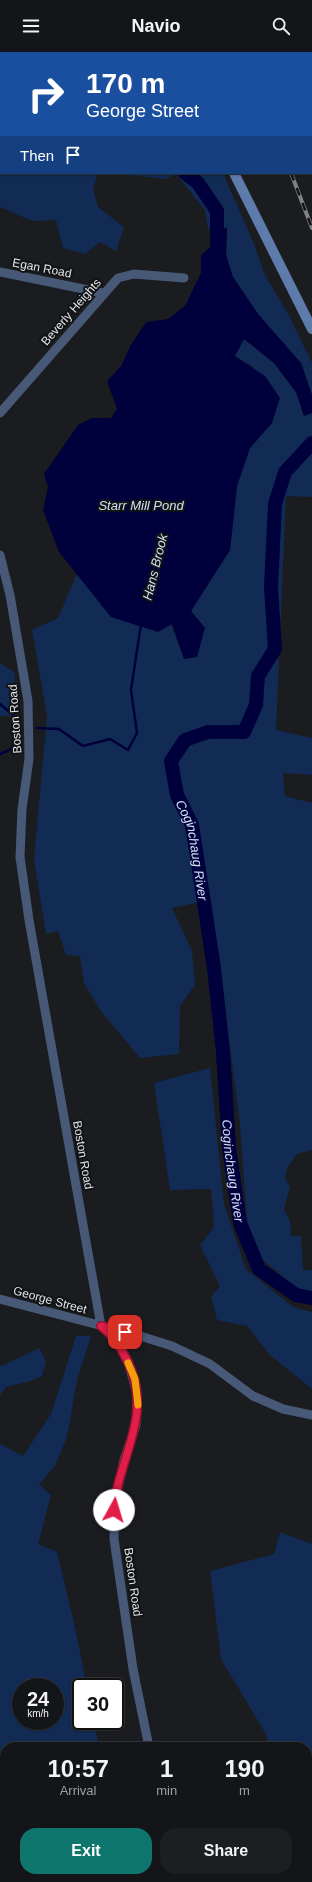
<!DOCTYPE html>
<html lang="en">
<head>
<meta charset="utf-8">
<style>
	body { margin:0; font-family:Helvetica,sans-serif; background:#1d1e21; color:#f1f3f6; height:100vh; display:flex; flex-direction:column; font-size:15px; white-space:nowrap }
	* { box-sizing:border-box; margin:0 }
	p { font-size:13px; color:#9d9fa2 }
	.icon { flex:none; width:22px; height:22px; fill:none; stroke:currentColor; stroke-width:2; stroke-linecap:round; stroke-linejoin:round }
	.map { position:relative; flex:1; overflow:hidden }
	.drawer { position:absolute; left:0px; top:1690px; width:312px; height:140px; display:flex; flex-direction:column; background:#141518; border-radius:16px 16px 0 0; box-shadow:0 1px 3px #0004,0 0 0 1px #333437 }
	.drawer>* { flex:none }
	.banner { position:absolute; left:0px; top:0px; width:312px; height:122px; box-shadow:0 1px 3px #0004,0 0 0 1px #333437; background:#1a4fa0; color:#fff; overflow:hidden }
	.speed { position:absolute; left:12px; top:1626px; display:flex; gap:8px; font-size:20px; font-weight:700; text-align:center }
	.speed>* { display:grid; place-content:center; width:52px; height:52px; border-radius:50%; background:#141518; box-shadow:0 1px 3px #0004,0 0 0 1px #333437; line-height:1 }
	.speed small { font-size:10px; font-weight:400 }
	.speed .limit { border:2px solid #111; border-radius:6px; background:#fff; color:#111 }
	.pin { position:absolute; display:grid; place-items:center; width:34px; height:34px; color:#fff; margin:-17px; border-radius:8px; box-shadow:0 2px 6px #0006 }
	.me { position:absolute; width:44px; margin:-22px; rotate:6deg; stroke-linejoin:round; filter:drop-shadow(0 0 3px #0008) }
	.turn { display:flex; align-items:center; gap:14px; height:84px; padding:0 20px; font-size:18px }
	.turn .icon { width:52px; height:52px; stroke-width:2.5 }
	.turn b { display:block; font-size:28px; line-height:34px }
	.then { display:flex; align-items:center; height:38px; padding:0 20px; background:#0003; gap:8px; font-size:15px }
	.eta { display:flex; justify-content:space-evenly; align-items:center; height:68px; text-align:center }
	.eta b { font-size:24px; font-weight:700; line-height:28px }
	.button { display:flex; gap:8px; margin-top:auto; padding:8px 20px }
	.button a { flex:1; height:46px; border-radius:16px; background:#0f766e; color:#fff; font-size:16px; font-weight:700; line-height:46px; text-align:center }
	.button a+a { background:#1d1e21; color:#f1f3f6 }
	header { display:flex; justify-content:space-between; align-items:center; height:52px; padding:0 20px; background:#141518; font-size:18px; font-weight:700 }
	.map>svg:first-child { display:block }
	.green { fill:#112b54; fill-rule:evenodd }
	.water { fill:#00003c }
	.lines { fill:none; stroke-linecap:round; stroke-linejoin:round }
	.stream { stroke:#00003c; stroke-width:2.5 }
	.river { stroke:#00003c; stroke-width:14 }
	.street { stroke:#475976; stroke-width:9 }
	.secondary { stroke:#5e7cab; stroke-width:10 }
	.rail-casing { stroke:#808285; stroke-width:4 }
	.rail { stroke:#111316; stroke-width:2.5; stroke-dasharray:8; stroke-linecap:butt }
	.route-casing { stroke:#92132f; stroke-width:10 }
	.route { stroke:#e11d48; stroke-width:7 }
	.slow { stroke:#f59e0b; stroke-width:7 }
	.labels { text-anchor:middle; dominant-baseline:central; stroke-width:4; stroke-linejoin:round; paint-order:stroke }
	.street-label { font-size:12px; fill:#e2e4e7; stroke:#111316 }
	.water-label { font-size:13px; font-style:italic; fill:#d3e0f3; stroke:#111316 }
</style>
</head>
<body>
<header><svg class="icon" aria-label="menu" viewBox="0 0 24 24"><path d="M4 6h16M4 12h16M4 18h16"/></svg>Navio<svg class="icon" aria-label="search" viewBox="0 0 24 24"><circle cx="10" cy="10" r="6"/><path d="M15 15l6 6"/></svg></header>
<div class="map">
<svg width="312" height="1830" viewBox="0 0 312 1830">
	<rect width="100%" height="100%" fill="#1a1c20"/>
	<!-- green -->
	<path class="green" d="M0,29L1,121H98L93,137L98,155L124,175L116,199L100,190L85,202L63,196L56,168L32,169L0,155Z
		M125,121H223L254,192L265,223L289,264L312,311V343L301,311L258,262L233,225L226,203L227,176L208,177L205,158L176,122L166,127L126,123Z
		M244,287L274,311L296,340L304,364L312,361V445L286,444L276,678L312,686V723L283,721L285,744L312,751V1098L297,1102L287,1116L285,1126L290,1135L284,1157L290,1169L291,1184H301L303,1218H312V1240L299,1238L257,1203L247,1167L240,1072L211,848L172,856L192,899L195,933L180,954L179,1002L140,1006L100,958L84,931L80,904L66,903L58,879L46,882L34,807L47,664L32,578L58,566L77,522L111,565L171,572L184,607L205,576L191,559L230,498L237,434L250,396L272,371L252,314L234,304Z
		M0,611L15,621L13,664H0Z
		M210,1016L224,1152L246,1217L293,1255L312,1260V1337L270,1303L247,1274L217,1268L211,1245L220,1234L200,1193L214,1175L211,1137L170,1138L154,1031Z
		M76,1284H91L77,1328L67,1385L55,1414L39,1432L51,1443L38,1492L57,1500L76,1580L87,1635H81V1669H94L99,1695H5V1825H133L130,1830H0V1392L23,1404L51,1362ZM21,1635H55V1669H21Z
		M39,1296L46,1309L42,1324L31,1329L6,1335L0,1343V1313L2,1314Z
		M280,1480L312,1492V1830H280L279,1825H307V1695H268L267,1684L221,1607L210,1519L274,1502Z"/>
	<!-- water -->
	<path class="water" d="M227,176L226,203L233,225L258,262L301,311L312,343V361L304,364L296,340L274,311L244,287L235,304L265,324L280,346L272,371L250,396L237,434L230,498L191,559L205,576L197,605L184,607L172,572L158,580L111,565L59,500L43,458L48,435L44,422L78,373L92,366H111L117,357L107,329L121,314L131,293L146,270L168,267L185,254L201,221V203L212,194L213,177Z"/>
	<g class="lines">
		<!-- stream -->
		<path class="stream" d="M293,0L295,1
			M311,7H312
			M0,652L18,667V670
			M37,676L59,677L83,694L110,687L128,698L137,681L131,638L141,572
			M0,702L11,697L18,688"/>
		<!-- river -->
		<g class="river">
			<path d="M0,63L1,64"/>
			<path d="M185,121L198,131L217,159V195"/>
			<path id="s1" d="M312,391L285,420L275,452L271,535L275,597L258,624L256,653L244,680H208L185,688L171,709L177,743L192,773L214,916L223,1000L229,1096L240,1171L259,1217L296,1243L312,1246"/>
		</g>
		<!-- street -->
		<path class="street" d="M68,0L81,1
			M128,1L131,0
			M0,220L103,241
			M0,361L118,226L134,222L184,226
			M0,503L10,543L28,649L29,707L22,757L20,805L29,868L101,1274L117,1287L129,1313L137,1341L136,1373L124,1408L115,1448L114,1487L133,1617L149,1695
			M0,1247L137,1283L172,1294L210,1312L253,1344L283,1357L312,1363
			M183,1825L185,1830"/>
		<!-- secondary -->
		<path class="secondary" d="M174,0V1
			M234,121L312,277"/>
		<!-- rail casing -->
		<g class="rail-casing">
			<path id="rail" d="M239,0V1
				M291,121L312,176"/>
		</g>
		<!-- rail -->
		<use href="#rail" class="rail"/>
	</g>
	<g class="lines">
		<!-- route casing -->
		<g class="route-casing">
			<path id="route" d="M114,1458C118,1404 154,1365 128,1310C119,1293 116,1287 101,1274L125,1280"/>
		</g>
		<!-- route -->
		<use href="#route" class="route"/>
		<!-- slow -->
		<path class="slow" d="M128,1311L135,1327L138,1353"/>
	</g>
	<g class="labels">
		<!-- street labels -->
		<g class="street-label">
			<text transform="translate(42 216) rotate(11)">Egan Road</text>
			<text transform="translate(71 260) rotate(-49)">Beverly Heights</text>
			<text transform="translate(15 667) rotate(-94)">Boston Road</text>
			<text transform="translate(83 1103) rotate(80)">Boston Road</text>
			<text transform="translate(50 1248) rotate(15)">George Street</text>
			<text transform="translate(133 1530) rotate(82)">Boston Road</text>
		</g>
		<!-- water labels -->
		<g class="water-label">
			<text x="141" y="453">Starr Mill Pond</text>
			<text transform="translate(155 515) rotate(-76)">Hans Brook</text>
			<text stroke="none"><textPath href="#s1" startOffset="487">Coginchaug River</textPath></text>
			<text stroke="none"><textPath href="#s1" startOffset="811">Coginchaug River</textPath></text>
		</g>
	</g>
</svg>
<div class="speed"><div>24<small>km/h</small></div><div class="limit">30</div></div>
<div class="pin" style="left:125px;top:1280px;background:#d93025"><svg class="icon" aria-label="arrive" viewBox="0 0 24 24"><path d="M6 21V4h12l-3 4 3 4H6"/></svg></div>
<svg class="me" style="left:114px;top:1458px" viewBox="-20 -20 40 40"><circle r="19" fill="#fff"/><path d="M0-13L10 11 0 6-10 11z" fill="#e11d48"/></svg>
<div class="banner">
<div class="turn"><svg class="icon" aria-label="right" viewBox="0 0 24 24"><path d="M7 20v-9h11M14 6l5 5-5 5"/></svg><div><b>170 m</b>George Street</div></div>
<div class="then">Then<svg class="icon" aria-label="arrive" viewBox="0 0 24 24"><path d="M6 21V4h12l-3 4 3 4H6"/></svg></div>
</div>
<section class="drawer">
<div class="eta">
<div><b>10:57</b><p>Arrival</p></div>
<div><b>1</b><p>min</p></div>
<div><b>190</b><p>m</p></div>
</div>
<div class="button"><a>Exit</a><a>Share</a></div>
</section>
</div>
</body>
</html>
